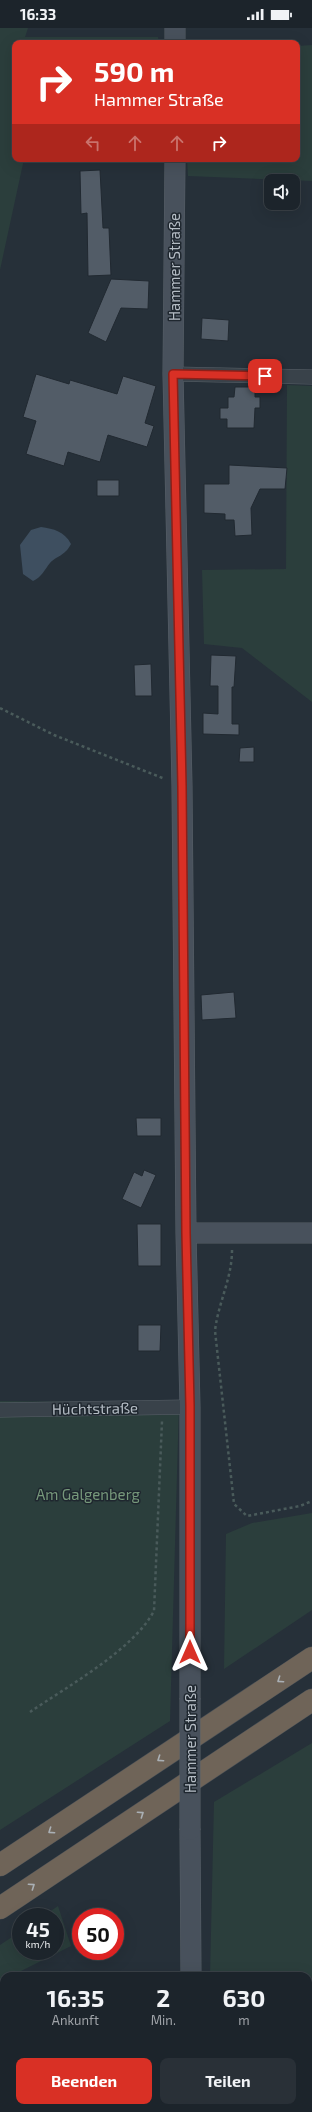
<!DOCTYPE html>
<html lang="de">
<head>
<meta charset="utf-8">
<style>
	body { margin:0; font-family:"Exo 2",sans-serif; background:#293037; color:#f1f3f6; height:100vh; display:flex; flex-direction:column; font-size:15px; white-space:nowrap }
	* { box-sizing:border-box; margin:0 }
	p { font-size:13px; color:#a0a4a9 }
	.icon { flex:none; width:22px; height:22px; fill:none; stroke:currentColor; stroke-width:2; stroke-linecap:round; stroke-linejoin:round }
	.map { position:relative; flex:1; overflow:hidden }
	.drawer { position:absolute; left:0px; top:1944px; width:312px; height:140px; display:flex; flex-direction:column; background:#1c242b; border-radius:12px 12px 0 0; box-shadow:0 4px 16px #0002,0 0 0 1px #3a4147 }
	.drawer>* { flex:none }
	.hud { position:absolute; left:12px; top:12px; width:288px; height:122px; border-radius:8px; box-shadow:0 4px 16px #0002,0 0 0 1px #3a4147; background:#d93025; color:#fff; overflow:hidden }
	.fabs { position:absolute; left:264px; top:146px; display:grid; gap:8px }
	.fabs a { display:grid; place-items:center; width:36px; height:36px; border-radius:8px; background:#1c242b; box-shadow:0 4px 16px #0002,0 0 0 1px #3a4147; font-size:20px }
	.speed { position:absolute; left:12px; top:1880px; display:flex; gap:8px; font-size:20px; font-weight:700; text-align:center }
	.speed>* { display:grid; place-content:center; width:52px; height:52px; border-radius:50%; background:#1c242b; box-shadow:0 4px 16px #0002,0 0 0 1px #3a4147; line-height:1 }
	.speed small { font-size:10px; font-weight:400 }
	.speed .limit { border:6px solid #d22; background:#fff; color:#111 }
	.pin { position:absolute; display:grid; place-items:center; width:34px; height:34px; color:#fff; margin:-17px; border-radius:8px; box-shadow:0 2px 6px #0006 }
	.me { position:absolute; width:44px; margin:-22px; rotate:0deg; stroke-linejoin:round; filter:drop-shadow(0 0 3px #0008) }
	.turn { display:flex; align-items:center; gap:14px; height:84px; padding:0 16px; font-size:18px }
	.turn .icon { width:52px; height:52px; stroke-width:2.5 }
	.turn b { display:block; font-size:28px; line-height:34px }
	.lanes { display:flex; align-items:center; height:38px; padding:0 16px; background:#0003; justify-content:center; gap:20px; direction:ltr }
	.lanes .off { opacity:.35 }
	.eta { display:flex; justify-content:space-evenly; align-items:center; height:68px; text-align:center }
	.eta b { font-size:24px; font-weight:700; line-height:28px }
	.cta { display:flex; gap:8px; margin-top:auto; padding:8px 16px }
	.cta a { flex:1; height:46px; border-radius:8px; background:#d93025; color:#fff; font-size:16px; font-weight:700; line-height:46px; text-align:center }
	.cta a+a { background:#293037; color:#f1f3f6 }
	.status { display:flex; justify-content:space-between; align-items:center; height:28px; padding:0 20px; background:#1c242b; direction:ltr }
	.status svg { height:11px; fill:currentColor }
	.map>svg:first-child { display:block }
	.green { fill:#2b3e3c }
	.water { fill:#3e4f60 }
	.building { fill:#525c67; stroke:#212931 }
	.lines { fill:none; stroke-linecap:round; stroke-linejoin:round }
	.street-casing { stroke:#586068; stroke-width:15 }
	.secondary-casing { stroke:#586068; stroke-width:21 }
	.highway-casing { stroke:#454d55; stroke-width:23 }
	.path { stroke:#4a5b5b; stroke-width:2.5; stroke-dasharray:3 3; stroke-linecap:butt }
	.street { stroke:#39424a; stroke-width:14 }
	.secondary { stroke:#48515c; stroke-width:20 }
	.highway { stroke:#6f6458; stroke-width:22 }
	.secondary-bridge-casing { stroke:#586068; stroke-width:21; stroke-linecap:butt }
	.secondary-bridge { stroke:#48515c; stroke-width:20 }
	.oneway { stroke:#aab0b5 }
	.route-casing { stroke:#8d1f18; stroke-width:10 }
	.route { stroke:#d93025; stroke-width:7 }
	.labels { text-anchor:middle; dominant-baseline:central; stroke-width:3; stroke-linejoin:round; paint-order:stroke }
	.street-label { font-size:15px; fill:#b5bdc5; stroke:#1f272f }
	.park-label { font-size:15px; fill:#76987b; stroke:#1f272f }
</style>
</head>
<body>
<div class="status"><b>16:33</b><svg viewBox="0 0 49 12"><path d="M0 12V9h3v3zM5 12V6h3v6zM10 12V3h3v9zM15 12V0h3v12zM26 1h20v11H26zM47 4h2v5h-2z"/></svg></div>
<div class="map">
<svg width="312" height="2084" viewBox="0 0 312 2084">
	<rect width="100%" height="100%" fill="#263039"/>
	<!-- green -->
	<path class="green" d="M0,0H28L25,9H158L159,15H15V131H24L0,242Z
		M312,17V153L188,148L187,131H297V18Z
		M287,357L312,358V674L242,620L204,616L202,542L286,541Z
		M0,1373L179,1375L170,1693L0,1802Z
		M312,1485V1582L224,1641L226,1506L252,1495Z
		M312,1715V2084H206V2080H308V1948H210L214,1774Z
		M58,1878L71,1918L11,1948H4V1952L0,1954V1917L21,1903V1923H55V1889H42Z
		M4,2070V2080H174V2084H0V2072Z"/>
	<!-- water -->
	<path class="water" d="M41,499C54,501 64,503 71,516C64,529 57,527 50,535C45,541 41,550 33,553L23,546L20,517L31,502Z"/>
	<!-- building -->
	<path class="building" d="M100,142L103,200H109L111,247L88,248L87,185L81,186L80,143Z
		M111,251L149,253L148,281L121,280L106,314L88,305Z
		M202,290L229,292L228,313L201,311Z
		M36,346L69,356L70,352L117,366L123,348L156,358L145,395L154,398L147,419L108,407L100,434L68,424L64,438L26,426L36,393L23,389Z
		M235,359H255V369H260V380H255L254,400H227V391H220V380H228V369H234Z
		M229,437L287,440L285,461H260L251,480L252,507L235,508L234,492H225V486L204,485V456H229Z
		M97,452H119V468H97Z
		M211,627L236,628L234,659H232V696H239V707L203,706V685L218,686V658H210Z
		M151,636L152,668H135L134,637Z
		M254,719V734H239L240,720Z
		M234,964L236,990L202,992L201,967Z
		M136,1090H161V1108H137Z
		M144,1142L156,1147L141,1180L122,1171L134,1144L142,1148Z
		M137,1196H161V1238H138Z
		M138,1297H161L160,1323H138Z"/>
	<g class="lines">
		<!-- street casing -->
		<g class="street-casing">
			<path id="street" d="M173,346L312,349
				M0,1382L190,1379"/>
		</g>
		<!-- secondary casing -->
		<g class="secondary-casing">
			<path id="secondary" d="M175,0V15
				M175,131L173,346L182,758L186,1205L190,1379V1670
				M186,1205H312
				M190,1802L191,1948
				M192,2080V2084"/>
		</g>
		<!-- highway casing -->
		<g class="highway-casing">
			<path id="highway" d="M0,1837L312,1630
				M0,1880L312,1672"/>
		</g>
		<!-- path -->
		<path class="path" d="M0,680L54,707L165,751
			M232,1222C232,1251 218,1275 215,1303L234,1476L247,1488L300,1478L312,1473
			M30,1684C68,1658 133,1622 154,1583L162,1393
			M32,2084L39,2080"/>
		<!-- street -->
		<use href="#street" class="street"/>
		<!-- secondary -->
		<use href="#secondary" class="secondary"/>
		<!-- highway -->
		<use href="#highway" class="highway"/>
		<!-- secondary-bridge casing -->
		<g class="secondary-bridge-casing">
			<path id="secondary-bridge" d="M190,1670V1802"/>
		</g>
		<!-- secondary-bridge -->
		<use href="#secondary-bridge" class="secondary-bridge"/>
	</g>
	<!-- one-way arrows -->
	<defs><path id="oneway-chevron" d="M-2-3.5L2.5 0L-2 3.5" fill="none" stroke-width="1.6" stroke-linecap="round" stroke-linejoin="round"/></defs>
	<g class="oneway">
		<use href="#oneway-chevron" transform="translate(280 1652) rotate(146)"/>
		<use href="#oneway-chevron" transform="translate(160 1731) rotate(146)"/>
		<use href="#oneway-chevron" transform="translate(141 1786) rotate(-34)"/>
		<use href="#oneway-chevron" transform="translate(51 1803) rotate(146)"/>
		<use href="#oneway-chevron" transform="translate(32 1858) rotate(-34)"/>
	</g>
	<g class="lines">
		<!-- route casing -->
		<g class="route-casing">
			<path id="route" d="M190,1624V1378L186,1205L182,758L173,346L265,348"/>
		</g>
		<!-- route -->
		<use href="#route" class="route"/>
	</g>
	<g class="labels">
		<!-- street labels -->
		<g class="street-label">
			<text transform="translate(174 239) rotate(-90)">Hammer Straße</text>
			<text transform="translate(95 1380) rotate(-1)">Hüchtstraße</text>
			<text transform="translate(190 1711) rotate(-90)">Hammer Straße</text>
		</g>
		<!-- park labels -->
		<g class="park-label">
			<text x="88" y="1466">Am Galgenberg</text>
		</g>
	</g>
</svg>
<div class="fabs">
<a><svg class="icon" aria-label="sound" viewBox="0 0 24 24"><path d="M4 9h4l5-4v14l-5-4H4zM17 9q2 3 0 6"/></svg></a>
</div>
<div class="speed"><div>45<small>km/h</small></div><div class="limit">50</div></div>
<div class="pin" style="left:265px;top:348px;background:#d93025"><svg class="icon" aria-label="arrive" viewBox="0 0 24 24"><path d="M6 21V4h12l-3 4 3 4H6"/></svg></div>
<svg class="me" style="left:190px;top:1624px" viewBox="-20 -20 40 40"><path d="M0-17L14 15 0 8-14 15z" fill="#d93025" stroke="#fff" stroke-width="4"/></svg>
<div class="hud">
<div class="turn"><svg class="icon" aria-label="right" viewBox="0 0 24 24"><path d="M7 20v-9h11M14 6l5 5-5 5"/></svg><div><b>590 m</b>Hammer Straße</div></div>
<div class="lanes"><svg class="icon off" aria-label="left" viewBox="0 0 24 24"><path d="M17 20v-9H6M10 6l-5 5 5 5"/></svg><svg class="icon off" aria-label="ahead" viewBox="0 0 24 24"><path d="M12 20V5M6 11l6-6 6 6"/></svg><svg class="icon off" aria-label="ahead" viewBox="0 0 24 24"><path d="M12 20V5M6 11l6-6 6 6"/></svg><svg class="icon" aria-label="right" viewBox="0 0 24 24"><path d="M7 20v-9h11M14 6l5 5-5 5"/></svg></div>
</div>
<section class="drawer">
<div class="eta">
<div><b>16:35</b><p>Ankunft</p></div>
<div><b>2</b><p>Min.</p></div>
<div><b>630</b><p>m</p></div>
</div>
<div class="cta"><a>Beenden</a><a>Teilen</a></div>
</section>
</div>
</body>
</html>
